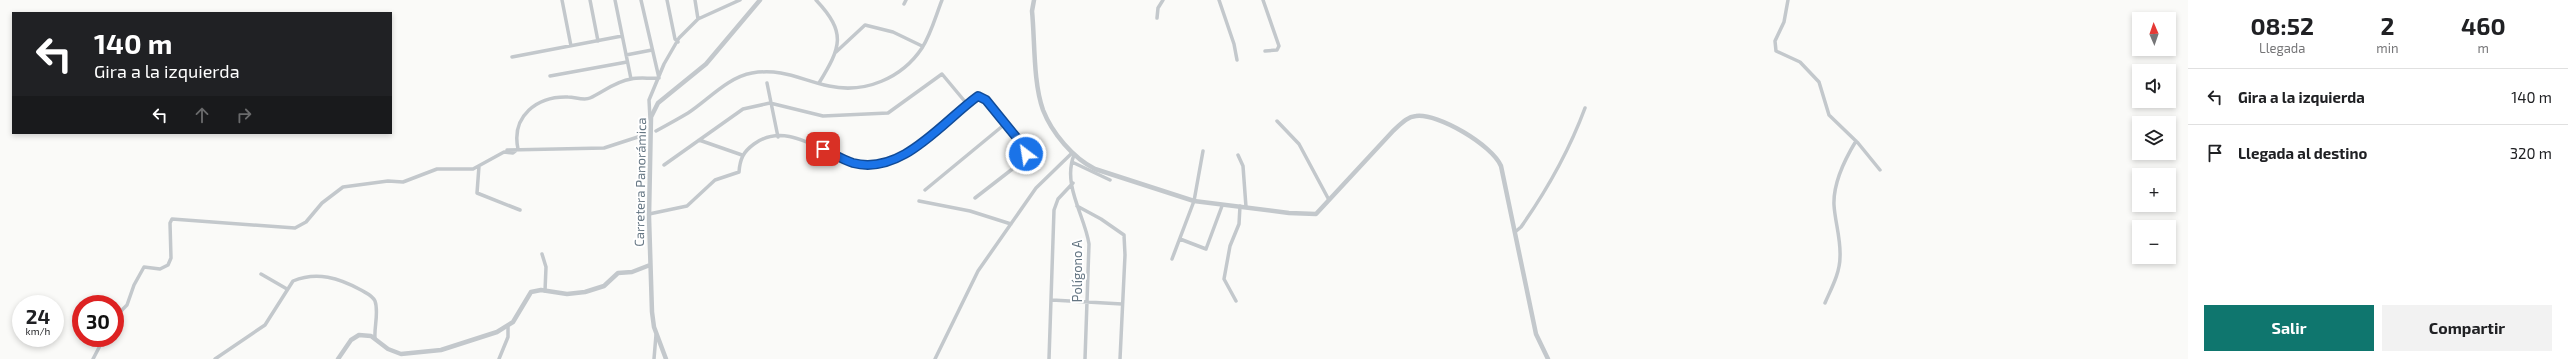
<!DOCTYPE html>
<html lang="es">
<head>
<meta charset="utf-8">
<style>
	body { margin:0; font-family:"Exo 2",sans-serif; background:#f2f2f2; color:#202124; height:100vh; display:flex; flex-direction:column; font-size:15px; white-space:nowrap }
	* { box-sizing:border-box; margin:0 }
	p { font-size:13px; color:#757577 }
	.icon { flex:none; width:22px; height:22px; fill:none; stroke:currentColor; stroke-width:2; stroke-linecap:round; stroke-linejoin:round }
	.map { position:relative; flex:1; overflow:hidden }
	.details { display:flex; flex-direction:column; background:#fff; width:380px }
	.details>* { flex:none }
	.top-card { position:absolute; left:12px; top:12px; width:380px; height:122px; border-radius:0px; box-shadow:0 2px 6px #0003; background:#202124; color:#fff; overflow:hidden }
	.needle { width:26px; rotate:358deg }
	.tools { position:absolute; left:2132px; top:12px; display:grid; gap:8px }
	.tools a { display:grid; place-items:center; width:44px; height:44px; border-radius:0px; background:#fff; box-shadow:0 2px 6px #0003; font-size:20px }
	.speed { position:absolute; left:12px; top:295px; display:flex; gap:8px; font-size:20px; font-weight:700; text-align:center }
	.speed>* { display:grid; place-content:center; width:52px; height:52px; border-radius:50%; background:#fff; box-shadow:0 2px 6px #0003; line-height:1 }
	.speed small { font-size:10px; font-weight:400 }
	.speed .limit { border:6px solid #d22; background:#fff; color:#111 }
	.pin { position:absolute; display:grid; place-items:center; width:34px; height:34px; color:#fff; margin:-17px; border-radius:8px; box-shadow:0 2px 6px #0006 }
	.me { position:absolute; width:44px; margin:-22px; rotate:329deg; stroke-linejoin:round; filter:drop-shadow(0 0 3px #0008) }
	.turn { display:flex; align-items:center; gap:14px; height:84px; padding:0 16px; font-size:18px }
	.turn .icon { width:52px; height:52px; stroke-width:2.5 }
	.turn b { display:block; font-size:28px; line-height:34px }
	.lanes { display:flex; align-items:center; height:38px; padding:0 16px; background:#0003; justify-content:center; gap:20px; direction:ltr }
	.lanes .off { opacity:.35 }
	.eta { display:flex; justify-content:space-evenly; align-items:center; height:68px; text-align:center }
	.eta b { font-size:24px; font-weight:700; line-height:28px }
	.action { display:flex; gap:8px; margin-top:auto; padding:8px 16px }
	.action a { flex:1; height:46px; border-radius:0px; background:#0f766e; color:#fff; font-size:16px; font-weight:700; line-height:46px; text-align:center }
	.action a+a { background:#f2f2f2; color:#202124 }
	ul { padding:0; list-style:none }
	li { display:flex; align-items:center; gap:12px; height:56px; padding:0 16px; border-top:1px solid #e0e0e0 }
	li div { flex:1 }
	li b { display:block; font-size:15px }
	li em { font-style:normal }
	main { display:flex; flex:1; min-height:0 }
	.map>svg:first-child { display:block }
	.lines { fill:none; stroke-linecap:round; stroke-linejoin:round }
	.minor { stroke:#c3c8cc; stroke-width:3.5 }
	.tertiary { stroke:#c3c8cc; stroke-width:4.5 }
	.route-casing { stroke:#114b97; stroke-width:10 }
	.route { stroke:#1a73e8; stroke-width:7 }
	.labels { text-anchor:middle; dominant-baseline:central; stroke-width:4; stroke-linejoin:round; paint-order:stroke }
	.street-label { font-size:13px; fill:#657683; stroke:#fff }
</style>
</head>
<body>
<main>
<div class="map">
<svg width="2188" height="359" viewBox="0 0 2188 359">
	<rect width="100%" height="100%" fill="#fafaf8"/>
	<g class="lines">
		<!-- minor -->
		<path class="minor" d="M562,0L571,46
			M590,0L598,41
			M615,0L631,79
			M667,0L675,39L678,42
			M695,0L698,19
			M816,0C847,33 841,47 819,83
			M1219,0L1234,44L1237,60
			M1263,0L1279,46L1277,50L1265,51
			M1788,0L1784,22L1775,41L1776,51L1800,62L1819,82L1829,115L1858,143L1880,170
			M904,4L906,0
			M1157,18L1158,8L1163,0
			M836,52L865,25L893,32L922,46
			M626,55L652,50
			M512,57L622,36
			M550,76L627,62
			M767,83L778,137
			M650,119L649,100L664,64L679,38L698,19L740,0
			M1277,121L1299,144L1329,200
			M656,131C667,125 678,119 688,113C708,100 728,77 752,73C783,68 801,80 829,86C865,94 902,78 922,48C931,34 936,15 942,0
			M699,140L742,155
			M507,150L604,148L644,135
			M1074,155C1062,185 1085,216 1089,244L1085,359
			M1238,155L1243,166L1246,207
			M1072,162L1110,180
			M664,165L743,109L770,103L823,116L888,113L942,74L967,104
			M479,166L477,193L520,210
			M925,190L1005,124
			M919,201L970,211L1011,224
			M1077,206L1101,219L1124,235L1125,255L1120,359
			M649,214L687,206L715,180L739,172C740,159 743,152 754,144C795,114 840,174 882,164C916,157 949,116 978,96L986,99L1025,148L1026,154L1015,167L975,198
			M1515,232L1521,227C1547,190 1569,151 1585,108
			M1180,239L1206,249L1222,206
			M542,254L546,267L545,291
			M1172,259L1194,201L1203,151
			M261,274L287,289
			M1052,300L1122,304
			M1236,301L1224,279L1230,246L1239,224L1240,206
			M1825,303C1831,289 1840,273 1840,257C1841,239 1835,222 1834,205C1833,183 1845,159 1856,141
			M115,317L127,305L134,285L144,267L160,269L168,265L171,258L170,223L172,219L295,228L306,222L322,203L343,187L388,181L403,182L437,169H473L504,152L513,153L518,149C511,116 537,96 568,97C575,97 584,101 590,98C603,92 616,81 631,79C640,77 650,79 659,78L641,0
			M93,359L104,338
			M215,359L265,325L293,281C317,271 339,278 361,290C366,293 372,295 375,301C379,312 374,327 375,338
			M499,359L508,337V327
			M654,359L656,335
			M935,359L978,271L1036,188L1072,153
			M1049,359L1054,210L1058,199L1073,183"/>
		<!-- tertiary -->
		<path class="tertiary" d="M1034,0L1032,11C1035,41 1033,82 1043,110C1052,133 1073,158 1095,169L1194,201L1289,213L1316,214L1393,131C1400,125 1406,117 1416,116C1438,113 1492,145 1501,166L1536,334L1548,359
			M338,359L351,340L359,335L371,336L388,349L401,354L441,350L497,332L513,322L531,292L541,290L567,294L585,292L604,286L618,273L632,272L650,265
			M666,359L654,327L652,312L649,217L651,117L658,103L706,64L760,0"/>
	</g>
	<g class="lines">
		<!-- route casing -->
		<g class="route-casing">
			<path id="route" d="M823,149C832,153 843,160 853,163C902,176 943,121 978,96L986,100L1025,148L1026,154"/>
		</g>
		<!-- route -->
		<use href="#route" class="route"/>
	</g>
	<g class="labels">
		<!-- street labels -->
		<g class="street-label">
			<text transform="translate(640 182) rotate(-89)">Carretera Panorámica</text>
			<text transform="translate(1077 271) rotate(-90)">Polígono A</text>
		</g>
	</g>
</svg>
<div class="tools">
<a><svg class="needle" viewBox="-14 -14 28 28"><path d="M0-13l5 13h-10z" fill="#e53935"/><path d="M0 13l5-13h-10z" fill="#757577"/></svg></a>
<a><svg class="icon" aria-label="sound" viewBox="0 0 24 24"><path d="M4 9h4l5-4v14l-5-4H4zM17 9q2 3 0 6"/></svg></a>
<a><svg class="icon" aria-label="layers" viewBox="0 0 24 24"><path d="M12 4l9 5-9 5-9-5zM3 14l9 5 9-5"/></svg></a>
<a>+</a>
<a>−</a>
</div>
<div class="speed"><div>24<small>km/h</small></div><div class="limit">30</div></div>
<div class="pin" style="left:823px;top:149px;background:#d93025"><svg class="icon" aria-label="arrive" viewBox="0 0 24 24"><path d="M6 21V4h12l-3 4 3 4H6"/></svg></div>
<svg class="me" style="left:1026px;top:154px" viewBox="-20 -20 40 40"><circle r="17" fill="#1a73e8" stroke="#fff" stroke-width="3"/><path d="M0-11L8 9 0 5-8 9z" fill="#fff"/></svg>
<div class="top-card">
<div class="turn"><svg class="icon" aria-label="left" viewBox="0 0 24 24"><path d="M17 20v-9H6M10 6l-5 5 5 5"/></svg><div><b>140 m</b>Gira a la izquierda</div></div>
<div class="lanes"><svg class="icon" aria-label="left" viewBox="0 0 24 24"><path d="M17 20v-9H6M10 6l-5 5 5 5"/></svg><svg class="icon off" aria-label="ahead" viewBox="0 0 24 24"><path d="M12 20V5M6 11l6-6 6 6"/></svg><svg class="icon off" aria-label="right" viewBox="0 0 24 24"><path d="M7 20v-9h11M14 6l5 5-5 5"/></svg></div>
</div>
</div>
<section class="details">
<div class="eta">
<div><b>08:52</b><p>Llegada</p></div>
<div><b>2</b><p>min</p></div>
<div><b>460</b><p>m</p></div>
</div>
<ul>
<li><svg class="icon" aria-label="left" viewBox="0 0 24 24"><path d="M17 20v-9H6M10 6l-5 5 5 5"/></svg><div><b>Gira a la izquierda</b></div><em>140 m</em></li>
<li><svg class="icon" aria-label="arrive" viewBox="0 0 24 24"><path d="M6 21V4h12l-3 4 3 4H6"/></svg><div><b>Llegada al destino</b></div><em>320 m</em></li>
</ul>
<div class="action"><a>Salir</a><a>Compartir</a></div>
</section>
</main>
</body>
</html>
